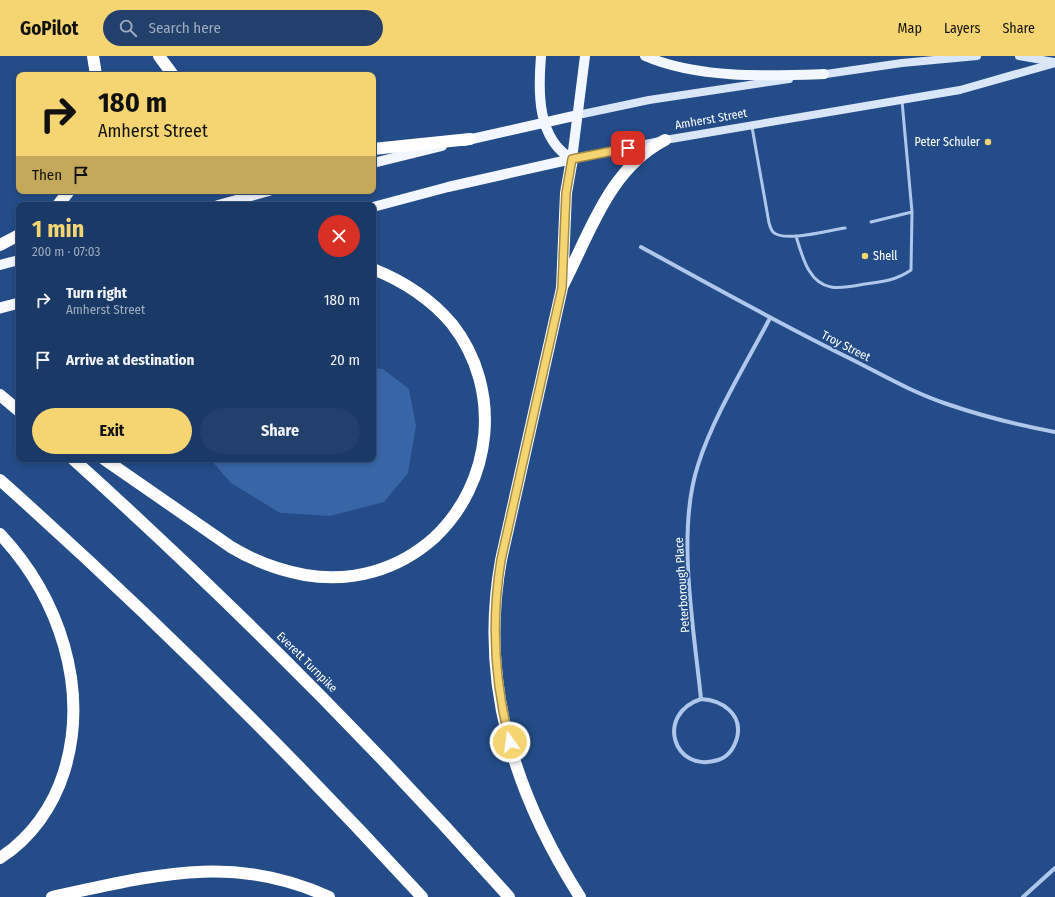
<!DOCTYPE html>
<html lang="en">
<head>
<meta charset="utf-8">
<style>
	body { margin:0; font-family:"Fira Sans Condensed",sans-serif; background:#23406c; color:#f1f3f6; height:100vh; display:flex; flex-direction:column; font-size:15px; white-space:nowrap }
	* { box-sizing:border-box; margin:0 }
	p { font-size:13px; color:#9facbf }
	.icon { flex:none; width:22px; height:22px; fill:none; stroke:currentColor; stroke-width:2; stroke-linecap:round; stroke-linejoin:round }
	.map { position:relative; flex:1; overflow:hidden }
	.details { position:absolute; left:16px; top:146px; width:360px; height:260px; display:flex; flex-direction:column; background:#1a3966; border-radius:8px; box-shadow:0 2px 6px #0003,0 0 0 1px #38537a }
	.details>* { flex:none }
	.banner { position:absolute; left:16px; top:16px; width:360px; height:122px; border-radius:8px; box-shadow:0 2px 6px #0003,0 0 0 1px #38537a; background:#f5d472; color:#111; overflow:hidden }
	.pin { position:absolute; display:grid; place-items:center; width:34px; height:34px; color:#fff; margin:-17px; border-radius:8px; box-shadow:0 2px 6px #0006 }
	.me { position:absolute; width:44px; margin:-22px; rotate:346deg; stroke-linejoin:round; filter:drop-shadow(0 0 3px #0008) }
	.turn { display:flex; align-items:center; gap:14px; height:84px; padding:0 16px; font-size:18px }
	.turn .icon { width:52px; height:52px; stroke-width:2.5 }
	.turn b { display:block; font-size:28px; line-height:34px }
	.then { display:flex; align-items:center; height:38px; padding:0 16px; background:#0003; gap:8px; font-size:15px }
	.round { display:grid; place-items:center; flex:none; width:42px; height:42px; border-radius:21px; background:#23406c }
	.head { display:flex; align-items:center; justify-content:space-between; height:68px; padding:0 16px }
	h1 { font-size:24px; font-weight:700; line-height:30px; color:#f5d472 }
	.button { display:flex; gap:8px; margin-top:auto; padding:8px 16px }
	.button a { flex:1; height:46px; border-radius:24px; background:#f5d472; color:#111; font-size:16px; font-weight:700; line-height:46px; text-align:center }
	.button a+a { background:#23406c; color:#f1f3f6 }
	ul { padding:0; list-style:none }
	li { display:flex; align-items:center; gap:12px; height:60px; padding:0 16px }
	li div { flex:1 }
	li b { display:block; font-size:15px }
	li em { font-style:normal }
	header { display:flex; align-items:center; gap:24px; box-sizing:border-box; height:56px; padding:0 20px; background:#f5d472; color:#111 }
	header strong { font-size:19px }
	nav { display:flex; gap:22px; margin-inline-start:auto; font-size:14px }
	.search { width:280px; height:36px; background:#23406c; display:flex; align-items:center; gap:10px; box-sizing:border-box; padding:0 14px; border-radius:22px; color:#9facbf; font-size:15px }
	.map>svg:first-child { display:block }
	.green { fill:#3765a5 }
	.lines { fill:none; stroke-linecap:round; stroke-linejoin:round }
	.service { stroke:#afc7ea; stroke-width:3 }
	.minor { stroke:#afc7ea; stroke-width:4 }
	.secondary { stroke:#d9e6f8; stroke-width:8 }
	.primary { stroke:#f2f6fe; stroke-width:10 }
	.trunk { stroke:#f8fafe; stroke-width:11 }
	.motorway { stroke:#fff; stroke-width:12 }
	.route-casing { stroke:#9f8a4a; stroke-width:10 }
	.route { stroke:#f5d472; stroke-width:7 }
	.poi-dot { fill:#f5d472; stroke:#234c88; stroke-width:1.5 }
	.labels { text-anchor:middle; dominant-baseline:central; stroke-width:3.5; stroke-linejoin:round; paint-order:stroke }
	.street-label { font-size:12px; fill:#fff; stroke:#234c88 }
	.poi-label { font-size:12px; fill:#fff; stroke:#234c88; text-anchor:end }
</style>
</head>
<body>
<header>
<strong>GoPilot</strong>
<div class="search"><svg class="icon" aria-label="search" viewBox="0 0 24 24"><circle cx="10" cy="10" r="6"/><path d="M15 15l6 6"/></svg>Search here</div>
<nav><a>Map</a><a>Layers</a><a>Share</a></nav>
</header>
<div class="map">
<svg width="1055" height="841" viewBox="0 0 1055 841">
	<rect width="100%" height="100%" fill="#234c88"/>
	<!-- green -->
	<path class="green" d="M373,312L383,313L409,333L416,370L408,417L384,446L330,460L280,457L231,427L210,403H373Z"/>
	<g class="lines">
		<!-- service -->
		<path class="service" d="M752,71L769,167C770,170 771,174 773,176C784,187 830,174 845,172
			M871,166L912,156L902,45
			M796,180C802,199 808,227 831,231C841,233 854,230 865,228C882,226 897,224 911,214L912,156"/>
		<!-- minor -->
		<path class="minor" d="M641,191C710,229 778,267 849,302C881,318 913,337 947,348C982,360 1018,369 1055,376
			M701,643C722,644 743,658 737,682C734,692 728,701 718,704C673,718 655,658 701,643C694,573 676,476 698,409C713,361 746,308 770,262
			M1023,841L1055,812"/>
		<!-- secondary -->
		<path class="secondary" d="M1019,0L1054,6
			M819,19L902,7L977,0
			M578,59L649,44L789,23
			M572,103L665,84L960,34L1055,7"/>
		<!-- primary -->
		<path class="primary" d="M541,0C538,36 537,83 572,103
			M645,0C698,23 767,20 824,18
			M463,85L578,59
			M572,103L585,0
			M373,107L442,90
			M218,149L269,135
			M373,151L448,131L572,103
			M0,209L19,204"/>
		<!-- trunk -->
		<path class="trunk" d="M0,252L19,247"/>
		<!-- motorway -->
		<path class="motorway" d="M93,0L96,19
			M159,0L173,19
			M373,93L470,83
			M572,103L566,137L562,232L501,504C479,627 514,737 580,841
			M58,149L69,135
			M0,189L19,179
			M563,229C590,177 609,113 665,84
			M0,339L19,355
			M73,403C226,541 372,687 509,841
			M104,403L231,491C254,505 279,514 305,519C352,527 398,514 434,482C493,427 503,333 452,268C431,243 403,225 373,213
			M0,424C148,556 288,695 422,841
			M0,478C59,541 90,632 64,716C53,751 31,782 0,802
			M52,841C151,820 232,796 329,841"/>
	</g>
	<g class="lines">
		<!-- route casing -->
		<g class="route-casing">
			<path id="route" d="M510,686C494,625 491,565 501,504L562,232L566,137L572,103L628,92"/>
		</g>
		<!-- route -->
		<use href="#route" class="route"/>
	</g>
	<!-- markers -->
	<g class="poi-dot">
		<circle cx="988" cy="86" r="4"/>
		<circle cx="865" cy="200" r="4"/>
	</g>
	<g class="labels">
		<!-- street labels -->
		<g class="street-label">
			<text transform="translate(711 63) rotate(-10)">Amherst Street</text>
			<text transform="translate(846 290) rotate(27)">Troy Street</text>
			<text transform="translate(682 529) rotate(-94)">Peterborough Place</text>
			<text transform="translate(307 606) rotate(45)">Everett Turnpike</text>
		</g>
		<!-- poi labels -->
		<g class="poi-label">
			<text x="980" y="86">Peter Schuler</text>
			<text x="873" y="200" text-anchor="start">Shell</text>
		</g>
	</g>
</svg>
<div class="pin" style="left:628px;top:92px;background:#d93025"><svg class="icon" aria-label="arrive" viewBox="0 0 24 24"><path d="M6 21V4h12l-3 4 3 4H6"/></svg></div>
<svg class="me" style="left:510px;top:686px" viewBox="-20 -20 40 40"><circle r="17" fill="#f5d472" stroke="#fff" stroke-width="3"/><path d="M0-11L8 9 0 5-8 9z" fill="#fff"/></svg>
<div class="banner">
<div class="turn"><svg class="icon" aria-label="right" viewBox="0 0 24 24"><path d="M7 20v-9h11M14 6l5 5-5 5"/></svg><div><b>180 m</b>Amherst Street</div></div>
<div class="then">Then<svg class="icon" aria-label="arrive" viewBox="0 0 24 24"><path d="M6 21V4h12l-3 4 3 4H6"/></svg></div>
</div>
<section class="details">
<div class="head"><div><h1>1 min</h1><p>200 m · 07:03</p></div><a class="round" style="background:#d93025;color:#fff"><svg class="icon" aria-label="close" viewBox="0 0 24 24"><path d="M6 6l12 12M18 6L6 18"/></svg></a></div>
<ul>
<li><svg class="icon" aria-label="right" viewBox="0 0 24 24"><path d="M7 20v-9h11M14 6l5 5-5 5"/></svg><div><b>Turn right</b><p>Amherst Street</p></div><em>180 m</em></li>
<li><svg class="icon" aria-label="arrive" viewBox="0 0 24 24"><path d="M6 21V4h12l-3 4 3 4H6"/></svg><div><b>Arrive at destination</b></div><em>20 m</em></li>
</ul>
<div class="button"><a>Exit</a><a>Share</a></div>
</section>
</div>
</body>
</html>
